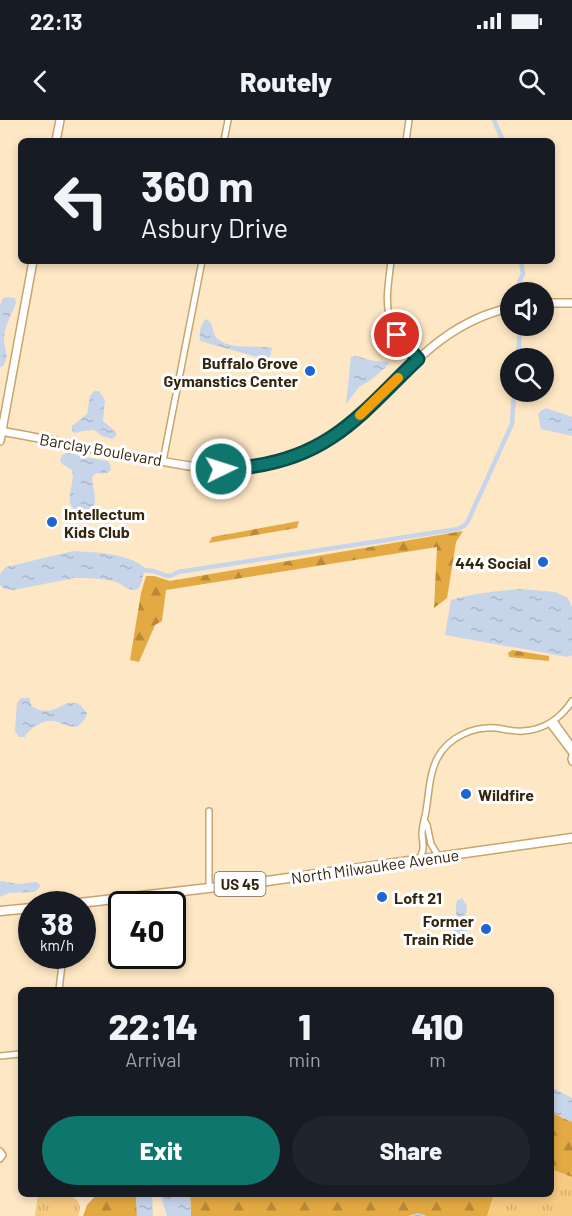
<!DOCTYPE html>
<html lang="en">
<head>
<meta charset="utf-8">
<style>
	body { margin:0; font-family:Barlow,sans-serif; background:#20242c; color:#f1f3f6; height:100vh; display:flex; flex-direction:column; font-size:22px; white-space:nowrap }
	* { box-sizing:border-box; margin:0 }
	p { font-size:20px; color:#9ea1a6 }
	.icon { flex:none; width:33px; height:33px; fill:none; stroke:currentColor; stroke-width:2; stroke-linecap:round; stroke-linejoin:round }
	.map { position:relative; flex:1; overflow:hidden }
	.panel { position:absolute; left:18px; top:867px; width:536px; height:210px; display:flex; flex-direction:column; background:#171b24; border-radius:9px; box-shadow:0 3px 9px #0003 }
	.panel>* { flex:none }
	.top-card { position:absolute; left:18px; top:18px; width:537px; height:126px; border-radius:9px; box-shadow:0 3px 9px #0003; background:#171b24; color:#f1f3f6; overflow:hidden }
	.controls { position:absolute; left:500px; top:162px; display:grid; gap:12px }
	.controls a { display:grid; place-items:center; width:54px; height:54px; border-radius:50%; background:#171b24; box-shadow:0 3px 9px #0003; font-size:30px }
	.speed { position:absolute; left:18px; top:771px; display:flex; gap:12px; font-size:30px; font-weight:700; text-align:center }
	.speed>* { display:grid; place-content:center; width:78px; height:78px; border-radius:50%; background:#171b24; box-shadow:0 3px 9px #0003; line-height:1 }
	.speed small { font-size:15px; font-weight:400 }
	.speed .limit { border:3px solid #111; border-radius:9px; background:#fff; color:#111 }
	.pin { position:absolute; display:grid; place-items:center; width:51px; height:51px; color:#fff; margin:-26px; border:3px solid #fff; border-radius:50%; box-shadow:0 2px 6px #0007 }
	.me { position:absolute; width:66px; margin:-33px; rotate:86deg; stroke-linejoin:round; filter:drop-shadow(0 0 4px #0008) }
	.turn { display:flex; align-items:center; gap:21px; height:126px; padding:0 24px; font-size:27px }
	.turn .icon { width:78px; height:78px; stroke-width:2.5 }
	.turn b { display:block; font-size:42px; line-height:51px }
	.eta { display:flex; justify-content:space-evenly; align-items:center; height:102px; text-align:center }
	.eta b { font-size:36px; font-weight:800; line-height:42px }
	.primary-button { display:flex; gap:12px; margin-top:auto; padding:12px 24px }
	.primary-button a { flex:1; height:69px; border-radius:36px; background:#0f766e; color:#fff; font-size:24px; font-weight:800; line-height:69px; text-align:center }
	.primary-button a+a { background:#20242c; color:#f1f3f6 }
	.status { display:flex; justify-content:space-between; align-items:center; height:42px; padding:0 30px; background:#171b24; direction:ltr }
	.status svg { height:16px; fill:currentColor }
	header { display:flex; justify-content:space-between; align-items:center; height:78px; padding:0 24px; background:#171b24; font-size:27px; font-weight:800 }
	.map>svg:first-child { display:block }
	.grass { fill:url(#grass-tufts) }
	.forest { fill:url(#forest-firs) }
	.water { fill:url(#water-ripples) }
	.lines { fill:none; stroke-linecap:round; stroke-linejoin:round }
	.stream { stroke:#c6d5ea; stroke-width:1.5 }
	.canal { stroke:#c6d5ea; stroke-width:4.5 }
	.minor-casing { stroke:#c9a46b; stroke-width:8 }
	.tertiary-casing { stroke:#c9a46b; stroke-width:10 }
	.primary-casing { stroke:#c9a46b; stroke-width:11 }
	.minor { stroke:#fff; stroke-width:5 }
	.tertiary { stroke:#fff; stroke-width:7 }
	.primary { stroke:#fff; stroke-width:8 }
	.route-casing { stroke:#0a4d48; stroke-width:15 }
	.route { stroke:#0f766e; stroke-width:10 }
	.slow { stroke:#f59e0b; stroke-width:10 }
	.poi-dot { fill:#1b66d1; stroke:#fff; stroke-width:2 }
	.labels { text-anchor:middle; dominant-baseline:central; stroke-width:6; stroke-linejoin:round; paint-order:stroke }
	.shield { fill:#fff; stroke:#726756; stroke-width:1.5 }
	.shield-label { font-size:15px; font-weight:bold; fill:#35260e }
	.poi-label { font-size:16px; font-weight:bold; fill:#35260e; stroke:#fff; text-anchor:end }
	.street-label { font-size:16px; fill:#35260e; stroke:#fff }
</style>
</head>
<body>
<div class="status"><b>22:13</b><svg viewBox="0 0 49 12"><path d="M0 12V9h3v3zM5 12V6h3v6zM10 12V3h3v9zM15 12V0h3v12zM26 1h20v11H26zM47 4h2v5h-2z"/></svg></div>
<header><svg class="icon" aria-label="back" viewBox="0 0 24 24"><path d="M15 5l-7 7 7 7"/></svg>Routely<svg class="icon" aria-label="search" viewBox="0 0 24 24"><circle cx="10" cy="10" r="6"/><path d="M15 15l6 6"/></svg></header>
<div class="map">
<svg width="572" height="1096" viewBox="0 0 572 1096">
	<defs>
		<pattern id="grass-tufts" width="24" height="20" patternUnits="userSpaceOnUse" patternTransform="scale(1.5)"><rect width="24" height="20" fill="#f7ca81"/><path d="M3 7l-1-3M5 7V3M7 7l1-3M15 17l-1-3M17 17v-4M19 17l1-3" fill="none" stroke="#d4ad6e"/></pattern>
		<pattern id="forest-firs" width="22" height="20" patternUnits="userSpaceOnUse" patternTransform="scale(1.5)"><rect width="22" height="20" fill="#e3a942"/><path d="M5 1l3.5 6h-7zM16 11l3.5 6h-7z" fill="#b98936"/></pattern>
		<pattern id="water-ripples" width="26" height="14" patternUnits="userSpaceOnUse" patternTransform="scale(1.5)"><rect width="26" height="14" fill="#c6d5ea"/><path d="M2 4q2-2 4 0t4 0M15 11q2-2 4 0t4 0" fill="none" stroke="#abb7c8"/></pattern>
	</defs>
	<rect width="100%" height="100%" fill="#fee7c4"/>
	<!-- grass -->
	<path class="grass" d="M551,1049L572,1057V1096H487L494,1074H550Z
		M38,1074C53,1074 88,1070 78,1096H35Z"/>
	<!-- forest -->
	<path class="forest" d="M299,401L297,408L209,423L212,417Z
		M463,411L456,422L447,478L434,488L437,427L166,470L162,501L155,505L139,542L130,540L141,473L146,456H154L170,461Z
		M512,530L549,536V541L509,537L508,533Z
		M550,992L572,1002V1057L551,1049Z
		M97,1074H136L137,1096H83L87,1085Z
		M190,1074H494L487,1096H191Z"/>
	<!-- water -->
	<path class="water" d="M7,177L15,178L16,183C12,193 4,207 4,219C4,231 11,235 2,247H0V185L3,178Z
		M206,199C216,204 210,212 218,219C229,230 256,225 272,228L270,236L267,238H260L200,221C199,213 200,205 206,199Z
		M356,236L374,241L388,242L389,244L371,260L359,267L346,284L351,237Z
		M94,271H99L105,280L103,301L116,312V316L112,319L102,316L94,310L83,311L75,313L72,311V306L87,294L90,276Z
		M546,288L572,297V316L541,309L538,294L542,290Z
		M71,331L79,336L108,341L110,344L111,350C106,355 102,353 96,353L92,357C92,366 97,377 94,385C90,397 72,393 70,382C68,372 75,362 72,350L62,344L60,340L62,335Z
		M73,431C92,432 119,433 136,442C141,444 144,448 148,451L144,453C142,458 142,467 136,470C130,472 124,465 118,463C105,458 88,458 74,458L14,470L5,469L0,465V454L6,447Z
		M521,469L555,472L568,478L572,487V535L568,537L445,515L451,480C473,473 497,471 521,469Z
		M21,578H30C30,584 31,587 37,589C54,596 65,579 76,583C81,584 84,590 87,593L85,599L77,607C62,607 55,595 39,604C32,608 29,610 25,617H19L15,611L17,583Z
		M0,761L18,764L36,762L40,765V767L35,772L9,773L0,777Z
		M462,778L467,786L465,799L467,816L464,821L458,823L454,821C452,808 456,806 456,796C457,790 455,787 457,781Z
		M551,967L572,978V1002L551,992Z
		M136,1074H152L153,1096H137Z
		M160,1074H190L191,1096H167Z"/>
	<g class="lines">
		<!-- stream -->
		<path class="stream" d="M410,1096L418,1094L425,1096"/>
		<!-- canal -->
		<path class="canal" d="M494,0L503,21
			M520,172L519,162L523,154L521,141
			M518,238L520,206
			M142,450C146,451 150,450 153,451C165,454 166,460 178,452L458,409L465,405L468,401L512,304L514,272"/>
		<!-- minor casing -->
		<g class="minor-casing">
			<path id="minor" d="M224,21L228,0
				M406,21L409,0
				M391,141C385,190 382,200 418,239
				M163,341L202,141
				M554,601L572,626
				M550,604L572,633
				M572,635L571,639L572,642
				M209,691V768
				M424,700L427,705L431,724L439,737
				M419,740C425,727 423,727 422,714C422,706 425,698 426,691C429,674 429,653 438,637C449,617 474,606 496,608C505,609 514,612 523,611C544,610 561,598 572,581
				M59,870L63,836
				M0,936L20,934
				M0,1031L3,1035L0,1039"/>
		</g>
		<!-- tertiary casing -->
		<g class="tertiary-casing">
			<path id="tertiary" d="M56,21L60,0
				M543,183H572
				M0,311C46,319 92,329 139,337C161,341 184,346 206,348C268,356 323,329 367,288C411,246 448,201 510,188
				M0,321L33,141"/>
		</g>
		<!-- primary casing -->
		<g class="primary-casing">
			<path id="primary" d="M71,784L260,762L572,718
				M0,791L32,788"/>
		</g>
		<!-- minor -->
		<use href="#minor" class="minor"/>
		<!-- tertiary -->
		<use href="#tertiary" class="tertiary"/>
		<!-- primary -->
		<use href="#primary" class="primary"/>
	</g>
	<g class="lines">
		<!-- route casing -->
		<g class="route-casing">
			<path id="route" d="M221,349C260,348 299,339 332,317C364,296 390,265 418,239L397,215"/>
		</g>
		<!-- route -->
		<use href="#route" class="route"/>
		<!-- slow -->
		<path class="slow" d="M360,295L398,258"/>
	</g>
	<!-- markers -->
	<g class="poi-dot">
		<circle cx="310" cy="251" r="6"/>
		<circle cx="52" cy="402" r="6"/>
		<circle cx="543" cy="442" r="6"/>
		<circle cx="466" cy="674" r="6"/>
		<circle cx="382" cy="777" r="6"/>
		<circle cx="486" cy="809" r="6"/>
	</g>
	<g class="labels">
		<!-- shield labels -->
		<rect class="shield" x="214.5" y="752" width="51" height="24" rx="4.5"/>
		<g class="shield-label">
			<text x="240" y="764">US 45</text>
		</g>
		<!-- poi labels -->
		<g class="poi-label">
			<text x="298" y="242">Buffalo Grove<tspan x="298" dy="18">Gymanstics Center</tspan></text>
			<text x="64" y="393" text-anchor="start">Intellectum<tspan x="64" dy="18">Kids Club</tspan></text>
			<text x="531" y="442">444 Social</text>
			<text x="478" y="674" text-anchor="start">Wildfire</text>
			<text x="394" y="777" text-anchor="start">Loft 21</text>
			<text x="474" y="800">Former<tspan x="474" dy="18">Train Ride</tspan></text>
		</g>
		<!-- street labels -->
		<g class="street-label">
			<text transform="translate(101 329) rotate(10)">Barclay Boulevard</text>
			<text transform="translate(375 746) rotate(-8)">North Milwaukee Avenue</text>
		</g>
	</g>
</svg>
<div class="controls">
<a><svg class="icon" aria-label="sound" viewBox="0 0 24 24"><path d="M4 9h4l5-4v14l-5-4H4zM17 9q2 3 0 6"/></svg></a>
<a><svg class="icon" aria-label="search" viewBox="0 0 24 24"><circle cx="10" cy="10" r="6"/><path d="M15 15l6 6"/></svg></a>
</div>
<div class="speed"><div>38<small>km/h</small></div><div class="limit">40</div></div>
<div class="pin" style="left:397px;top:215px;background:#d93025"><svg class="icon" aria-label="arrive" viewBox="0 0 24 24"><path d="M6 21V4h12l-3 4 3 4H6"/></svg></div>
<svg class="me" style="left:221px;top:349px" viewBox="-20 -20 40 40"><circle r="17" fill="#0f766e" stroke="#fff" stroke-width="3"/><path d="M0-11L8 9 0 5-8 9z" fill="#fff"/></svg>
<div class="top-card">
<div class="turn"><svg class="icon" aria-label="left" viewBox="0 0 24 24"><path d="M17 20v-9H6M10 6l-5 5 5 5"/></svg><div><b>360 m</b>Asbury Drive</div></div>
</div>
<section class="panel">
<div class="eta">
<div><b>22:14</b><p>Arrival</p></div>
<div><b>1</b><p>min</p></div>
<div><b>410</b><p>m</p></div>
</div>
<div class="primary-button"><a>Exit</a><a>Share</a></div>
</section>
</div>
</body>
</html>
